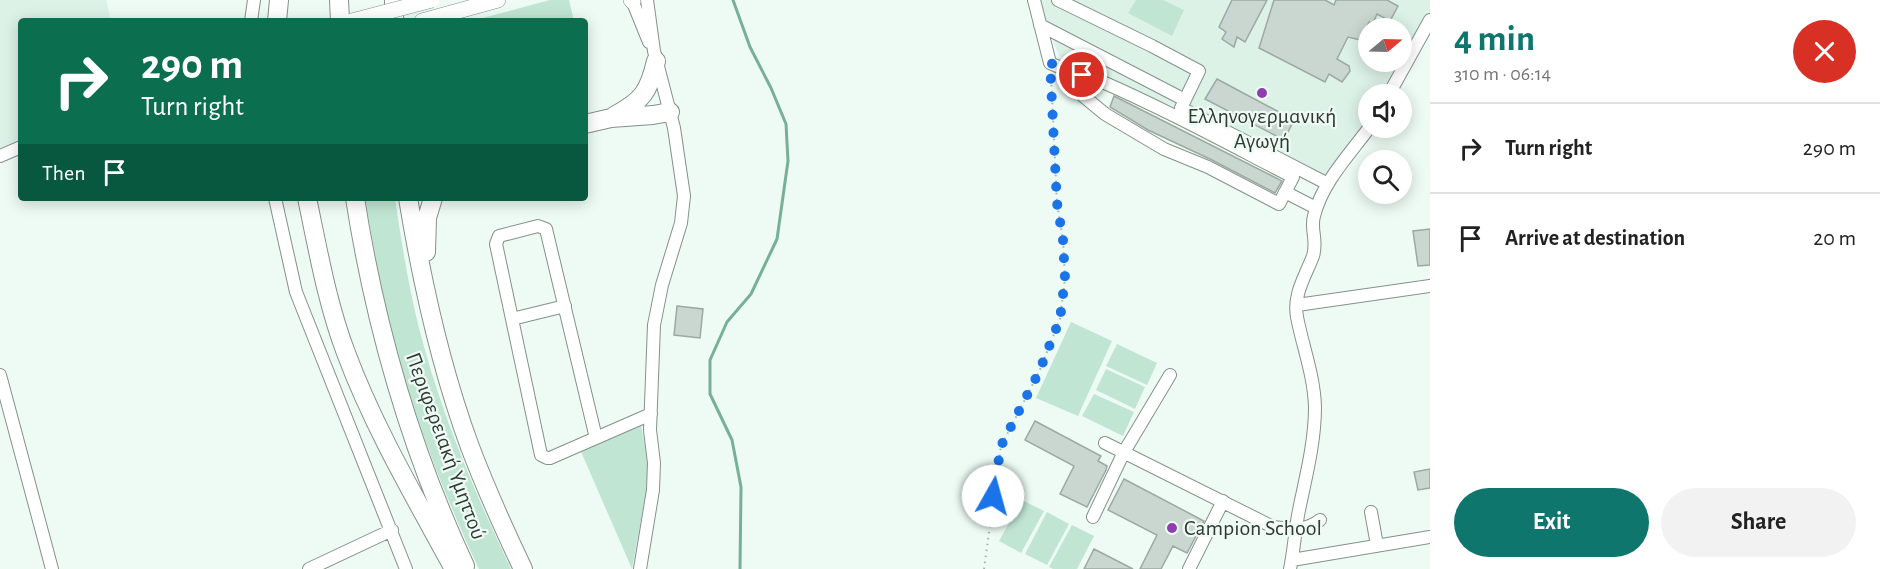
<!DOCTYPE html>
<html lang="en">
<head>
<meta charset="utf-8">
<style>
	body { margin:0; font-family:"Alegreya Sans",sans-serif; background:#f2f2f2; color:#222; height:100vh; display:flex; flex-direction:column; font-size:22px; white-space:nowrap }
	* { box-sizing:border-box; margin:0 }
	p { font-size:20px; color:#767676 }
	.icon { flex:none; width:33px; height:33px; fill:none; stroke:currentColor; stroke-width:2; stroke-linecap:round; stroke-linejoin:round }
	.map { position:relative; flex:1; overflow:hidden }
	.sheet { display:flex; flex-direction:column; background:#fff; width:450px }
	.sheet>* { flex:none }
	.banner { position:absolute; left:18px; top:18px; width:570px; height:183px; border-radius:6px; box-shadow:0 3px 15px #0003; background:#0b6e4f; color:#fff; overflow:hidden }
	.needle { width:39px; rotate:71deg }
	.tools { position:absolute; left:1358px; top:18px; display:grid; gap:12px }
	.tools a { display:grid; place-items:center; width:54px; height:54px; border-radius:50%; background:#fff; box-shadow:0 3px 15px #0003; font-size:30px }
	.pin { position:absolute; display:grid; place-items:center; width:51px; height:51px; color:#fff; margin:-26px; border:3px solid #fff; border-radius:50%; box-shadow:0 2px 6px #0007 }
	.me { position:absolute; width:66px; margin:-33px; rotate:7deg; stroke-linejoin:round; filter:drop-shadow(0 0 4px #0008) }
	.turn { display:flex; align-items:center; gap:21px; height:126px; padding:0 24px; font-size:27px }
	.turn .icon { width:78px; height:78px; stroke-width:2.5 }
	.turn b { display:block; font-size:42px; line-height:51px }
	.then { display:flex; align-items:center; height:57px; padding:0 24px; background:#0003; gap:12px; font-size:22px }
	.round { display:grid; place-items:center; flex:none; width:63px; height:63px; border-radius:32px; background:#f2f2f2 }
	.head { display:flex; align-items:center; justify-content:space-between; height:102px; padding:0 24px }
	h1 { font-size:36px; font-weight:600; line-height:45px; color:#0f766e }
	.action { display:flex; gap:12px; margin-top:auto; padding:12px 24px }
	.action a { flex:1; height:69px; border-radius:36px; background:#0f766e; color:#fff; font-size:24px; font-weight:600; line-height:69px; text-align:center }
	.action a+a { background:#f2f2f2; color:#222 }
	ul { padding:0; list-style:none }
	li { display:flex; align-items:center; gap:18px; height:90px; padding:0 24px; border-top:2px solid #e0e0e0 }
	li div { flex:1 }
	li b { display:block; font-size:22px }
	li em { font-style:normal }
	main { display:flex; flex:1; min-height:0 }
	.map>svg:first-child { display:block }
	.built { fill:#dcf2e7; fill-rule:evenodd }
	.green { fill:#c1e5d3 }
	.lines { fill:none; stroke-linecap:round; stroke-linejoin:round }
	.stream { stroke:#77b096; stroke-width:3 }
	.building { fill:#cad7d1; stroke:#9ca9a2; stroke-width:1.5 }
	.minor-casing { stroke:#85918b; stroke-width:14 }
	.major-casing { stroke:#85918b; stroke-width:16 }
	.highway-casing { stroke:#85918b; stroke-width:20 }
	.path { stroke:#a6b1ac; stroke-width:2; stroke-dasharray:1.5 4.5; stroke-linecap:butt }
	.minor { stroke:#fff; stroke-width:12 }
	.major { stroke:#fff; stroke-width:15 }
	.highway { stroke:#fff; stroke-width:18 }
	.major-bridge-casing { stroke:#85918b; stroke-width:16; stroke-linecap:butt }
	.major-bridge { stroke:#fff; stroke-width:15 }
	.route { stroke:#1a73e8; stroke-width:10; stroke-dasharray:0 18 }
	.poi-dot { fill:#8e3faf; stroke:#edfbf4; stroke-width:2 }
	.labels { text-anchor:middle; dominant-baseline:central; stroke-width:4.5; stroke-linejoin:round; paint-order:stroke }
	.poi-label { font-size:22px; fill:#323835; stroke:#edfbf4 }
	.street-label { font-size:22px; fill:#323835; stroke:#edfbf4 }
</style>
</head>
<body>
<main>
<div class="map">
<svg width="1430" height="569" viewBox="0 0 1430 569">
	<rect width="100%" height="100%" fill="#edfbf4"/>
	<!-- built -->
	<path class="built" d="M0,0H106L111,21H21V141L0,150Z
		M1041,0H1430V20L1389,94H1368V128L1328,184L1059,56L1042,11ZM1368,28H1401V62H1368Z"/>
	<!-- green -->
	<path class="green" d="M550,0H569L574,21H471Z
		M1136,0H1163L1184,10L1172,36L1128,13Z
		M365,198H395C401,240 408,283 418,324C439,409 474,491 511,569H479C443,493 413,414 392,333C380,288 373,243 365,198Z
		M1071,322L1112,341L1078,416L1036,398Z
		M1117,344L1157,363L1147,385L1106,366Z
		M1106,369L1145,387L1135,409L1096,390Z
		M1094,394L1134,412L1123,436L1082,416Z
		M637,423L641,425L650,471L632,569L579,447Z
		M1022,500L1044,511L1021,553L999,541Z
		M1047,512L1069,524L1047,565L1025,554Z
		M1072,525L1094,536L1077,569H1053L1049,567Z"/>
	<g class="lines">
		<!-- stream -->
		<path class="stream" d="M733,0L750,47L771,88L786,124L788,161L777,239L751,294L727,322L710,360V394L732,440L741,487L740,569"/>
	</g>
	<!-- building -->
	<path class="building" d="M1232,0H1267L1245,42L1237,37L1234,47L1222,39L1226,32L1219,27Z
		M1274,0H1325L1334,5L1336,0H1387L1398,6L1390,21L1377,14L1373,23L1369,22L1360,40L1348,37L1337,59L1349,66L1350,71L1342,82L1329,74L1325,82L1259,48Z
		M1217,79L1294,120L1284,140L1205,99Z
		M1114,96L1282,181L1275,193L1212,160L1148,130L1110,107Z
		M1430,229V265L1418,266L1413,231Z
		M677,306L703,309L700,338L674,335Z
		M1035,421L1101,456L1098,461L1107,466L1106,470L1087,507L1060,494L1074,466L1025,440Z
		M1430,469V488L1418,490L1414,472Z
		M1124,479L1204,521L1187,553L1173,546L1161,569H1140L1157,535L1108,510Z
		M1094,549L1133,569H1084Z"/>
	<g class="lines">
		<!-- minor casing -->
		<g class="minor-casing">
			<path id="minor" d="M632,0L649,42
				M1034,0L1050,63C1066,71 1082,73 1098,80C1165,109 1229,144 1293,177L1279,204L1208,167L1164,149L1105,114L1082,95L1062,69
				M1058,0L1152,46L1199,71L1181,108L1328,184
				M251,21L254,0
				M1040,25L1185,100
				M1389,94L1430,20
				M0,156L21,147
				M1285,192L1316,208
				M275,198L296,292L406,569
				M1297,305L1430,286
				M512,319L565,306
				M0,375L52,569
				M596,438L546,229L538,226L499,236L496,244L541,455L547,458H550L651,414
				M1105,443L1273,527C1291,529 1305,532 1320,520
				M1371,512L1377,545
				M1093,517L1124,452L1170,375
				M1292,560L1430,537
				M309,569L392,530
				M640,569L653,490L654,463L650,430L654,325L662,285L681,223L684,196L674,128L654,51L647,0
				M1189,569L1223,501
				M1290,569C1294,550 1295,530 1299,510C1306,476 1315,442 1315,407C1314,375 1303,348 1297,317C1293,294 1305,277 1313,256C1318,240 1310,230 1314,216C1322,183 1349,155 1369,128"/>
		</g>
		<!-- major casing -->
		<g class="major-casing">
			<path id="major" d="M631,0L633,2
				M422,21L498,0"/>
		</g>
		<!-- highway casing -->
		<g class="highway-casing">
			<path id="highway" d="M339,0L340,21
				M394,0V21
				M277,21L279,0
				M614,116C642,101 649,92 656,61
				M585,124L611,118L653,115L670,112
				M307,198C318,250 327,303 346,353C374,428 416,499 454,569
				M355,198C375,326 410,448 465,566
				M408,198C422,283 440,366 470,447C486,489 504,529 523,569
				M426,252L427,218L433,198"/>
		</g>
		<!-- path -->
		<path class="path" d="M984,569L1001,446L1039,372L1060,319L1065,278L1063,240L1057,203L1051,75"/>
		<!-- minor -->
		<use href="#minor" class="minor"/>
		<!-- major -->
		<use href="#major" class="major"/>
		<!-- highway -->
		<use href="#highway" class="highway"/>
		<!-- major-bridge casing -->
		<g class="major-bridge-casing">
			<path id="major-bridge" d="M352,21L432,0"/>
		</g>
		<!-- major-bridge -->
		<use href="#major-bridge" class="major-bridge"/>
	</g>
	<g class="lines">
		<!-- route -->
		<path class="route" d="M993,496L1001,446L1039,372L1060,319L1065,278L1063,240L1057,203L1050,63L1082,75"/>
	</g>
	<!-- markers -->
	<g class="poi-dot">
		<circle cx="1262" cy="93" r="6"/>
		<circle cx="1172" cy="528" r="6"/>
	</g>
	<g class="labels">
		<!-- poi labels -->
		<g class="poi-label">
			<text x="1262" y="116">Ελληνογερμανική<tspan x="1262" dy="25">Αγωγή</tspan></text>
			<text x="1184" y="528" text-anchor="start">Campion School</text>
		</g>
		<!-- street labels -->
		<g class="street-label">
			<text transform="translate(446 446) rotate(70)">Περιφερειακή Υμηττού</text>
		</g>
	</g>
</svg>
<div class="tools">
<a><svg class="needle" viewBox="-14 -14 28 28"><path d="M0-13l5 13h-10z" fill="#e53935"/><path d="M0 13l5-13h-10z" fill="#767676"/></svg></a>
<a><svg class="icon" aria-label="sound" viewBox="0 0 24 24"><path d="M4 9h4l5-4v14l-5-4H4zM17 9q2 3 0 6"/></svg></a>
<a><svg class="icon" aria-label="search" viewBox="0 0 24 24"><circle cx="10" cy="10" r="6"/><path d="M15 15l6 6"/></svg></a>
</div>
<div class="pin" style="left:1082px;top:75px;background:#d93025"><svg class="icon" aria-label="arrive" viewBox="0 0 24 24"><path d="M6 21V4h12l-3 4 3 4H6"/></svg></div>
<svg class="me" style="left:993px;top:496px" viewBox="-20 -20 40 40"><circle r="19" fill="#fff"/><path d="M0-13L10 11 0 6-10 11z" fill="#1a73e8"/></svg>
<div class="banner">
<div class="turn"><svg class="icon" aria-label="right" viewBox="0 0 24 24"><path d="M7 20v-9h11M14 6l5 5-5 5"/></svg><div><b>290 m</b>Turn right</div></div>
<div class="then">Then<svg class="icon" aria-label="arrive" viewBox="0 0 24 24"><path d="M6 21V4h12l-3 4 3 4H6"/></svg></div>
</div>
</div>
<section class="sheet">
<div class="head"><div><h1>4 min</h1><p>310 m · 06:14</p></div><a class="round" style="background:#d93025;color:#fff"><svg class="icon" aria-label="close" viewBox="0 0 24 24"><path d="M6 6l12 12M18 6L6 18"/></svg></a></div>
<ul>
<li><svg class="icon" aria-label="right" viewBox="0 0 24 24"><path d="M7 20v-9h11M14 6l5 5-5 5"/></svg><div><b>Turn right</b></div><em>290 m</em></li>
<li><svg class="icon" aria-label="arrive" viewBox="0 0 24 24"><path d="M6 21V4h12l-3 4 3 4H6"/></svg><div><b>Arrive at destination</b></div><em>20 m</em></li>
</ul>
<div class="action"><a>Exit</a><a>Share</a></div>
</section>
</main>
</body>
</html>
